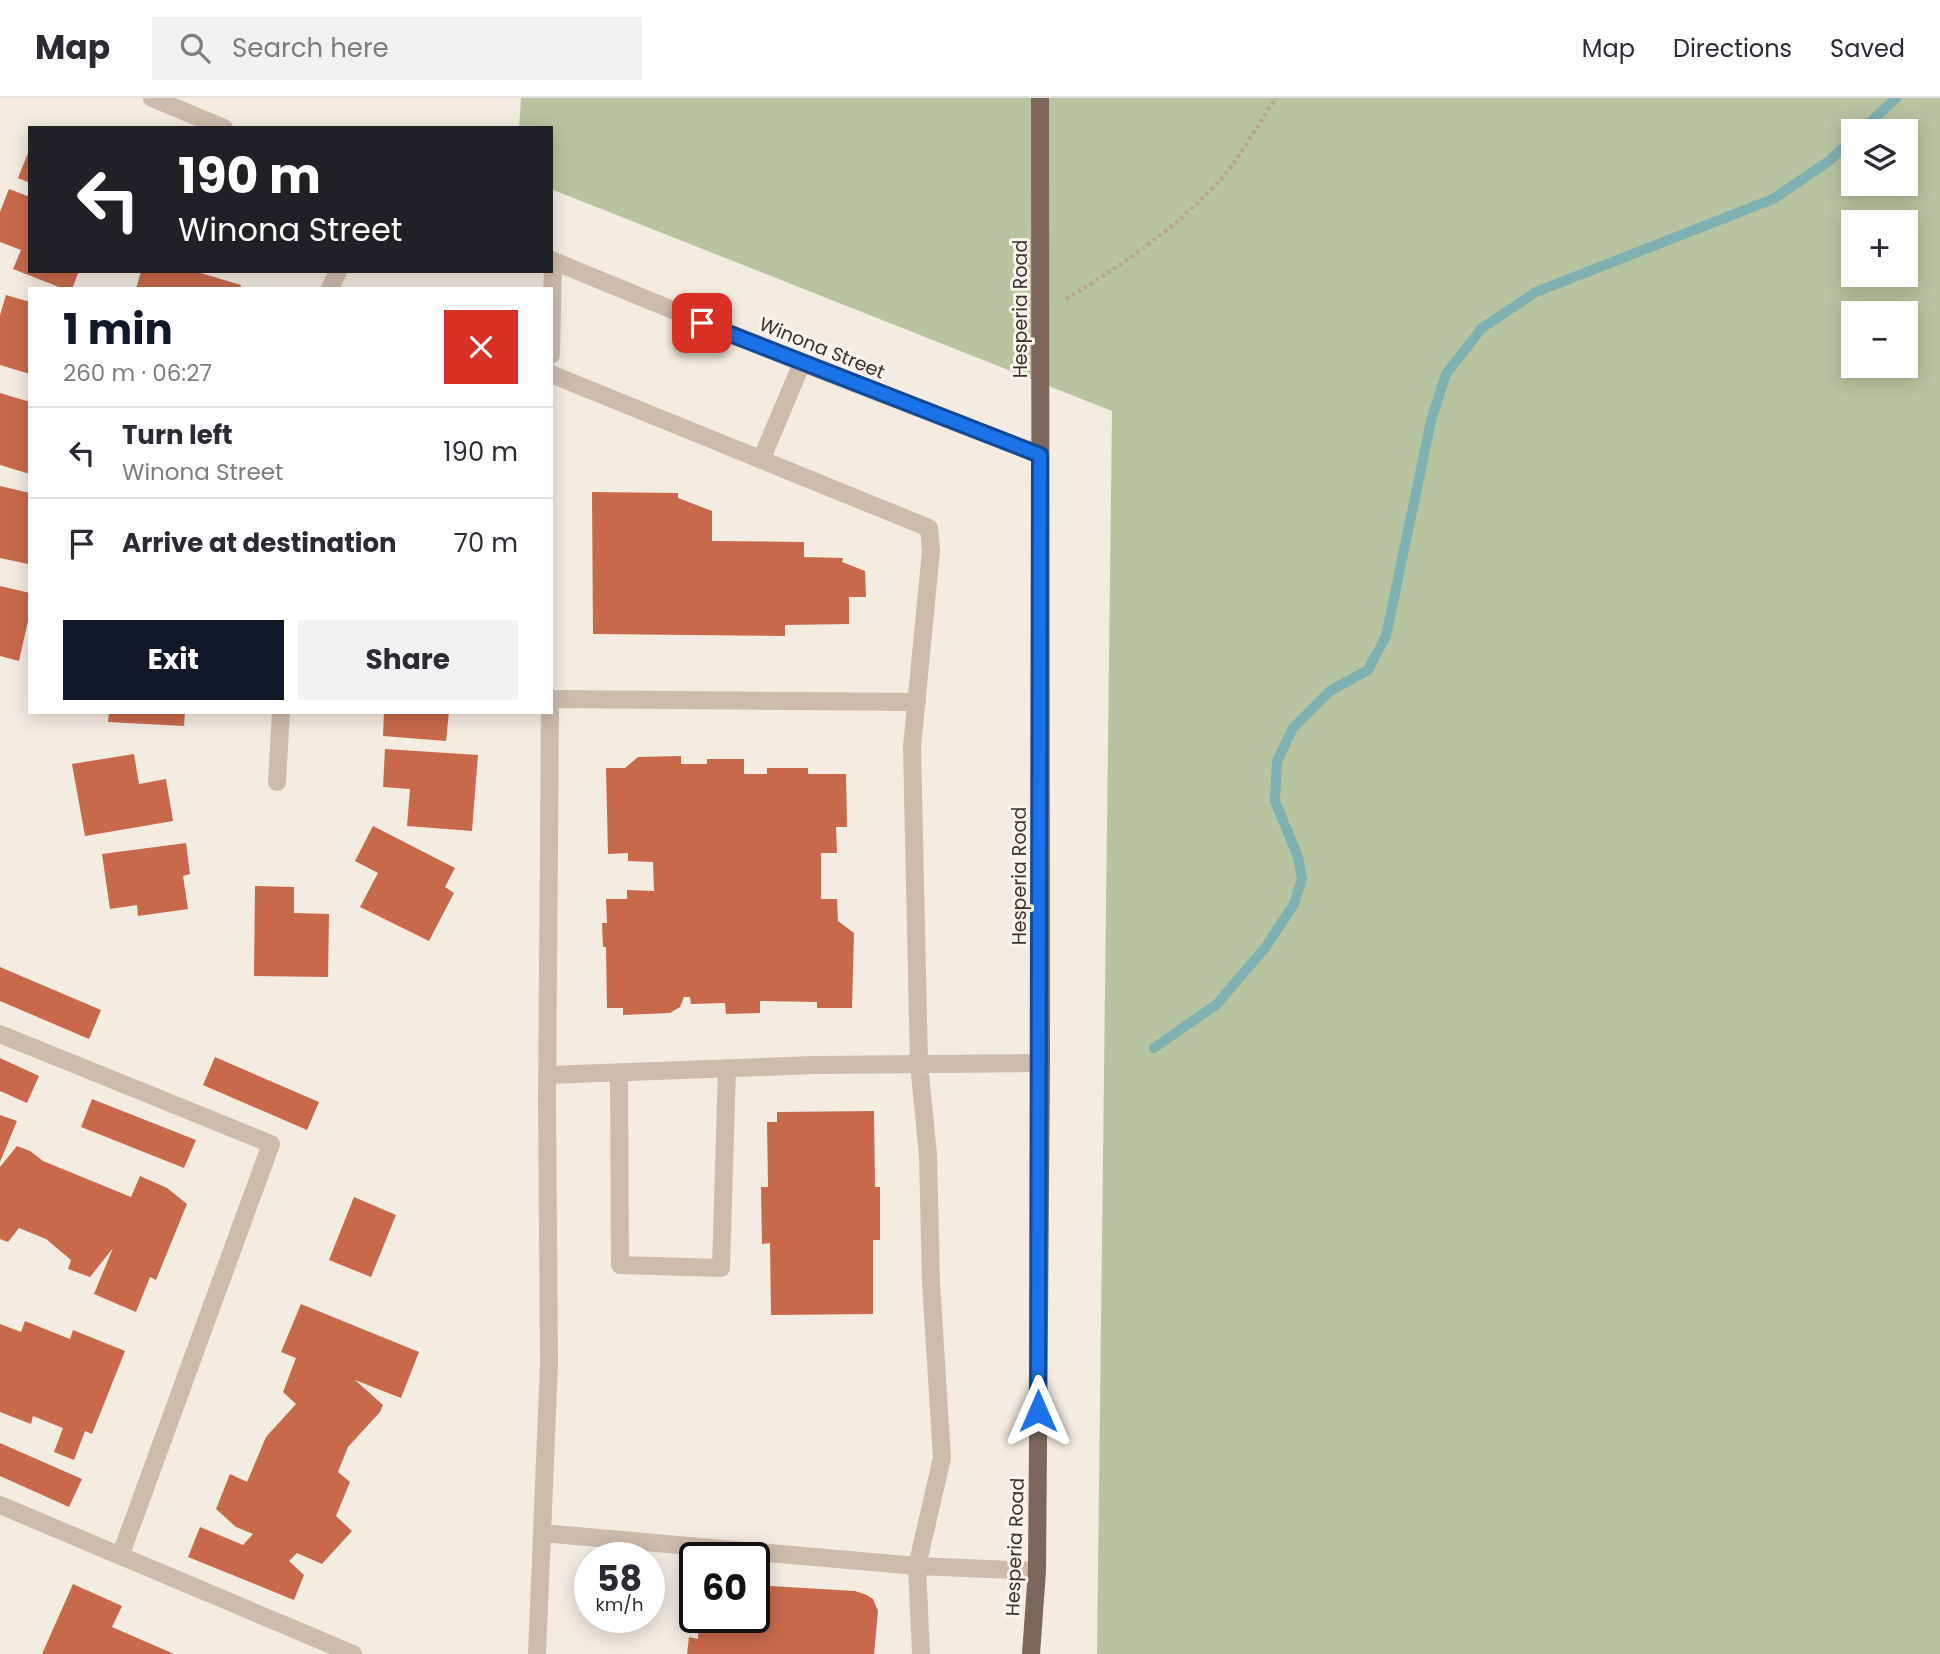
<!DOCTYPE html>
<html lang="en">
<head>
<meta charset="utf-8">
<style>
	body { margin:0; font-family:Poppins,sans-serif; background:#f2f2f3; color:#2b2b33; height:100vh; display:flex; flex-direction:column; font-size:26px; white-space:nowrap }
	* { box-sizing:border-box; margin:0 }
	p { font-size:23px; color:#7c7c81 }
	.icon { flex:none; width:38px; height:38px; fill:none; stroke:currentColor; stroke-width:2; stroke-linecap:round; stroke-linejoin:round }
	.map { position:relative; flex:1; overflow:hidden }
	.drawer { position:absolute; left:28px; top:189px; width:525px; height:427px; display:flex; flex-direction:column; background:#fff; border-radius:0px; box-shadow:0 4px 18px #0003 }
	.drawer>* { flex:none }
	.guide { position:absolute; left:28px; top:28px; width:525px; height:147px; border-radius:0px; box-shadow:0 4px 18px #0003; background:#202124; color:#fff; overflow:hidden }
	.buttons { position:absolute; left:1841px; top:21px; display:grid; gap:14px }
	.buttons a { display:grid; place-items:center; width:77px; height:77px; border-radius:0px; background:#fff; box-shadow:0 4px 18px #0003; font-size:35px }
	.speed { position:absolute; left:574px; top:1444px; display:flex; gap:14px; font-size:35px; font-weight:700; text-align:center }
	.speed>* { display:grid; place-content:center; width:91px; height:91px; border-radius:50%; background:#fff; box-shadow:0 4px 18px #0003; line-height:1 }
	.speed small { font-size:18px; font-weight:400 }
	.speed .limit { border:4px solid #111; border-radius:10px; background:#fff; color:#111 }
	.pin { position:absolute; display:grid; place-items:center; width:60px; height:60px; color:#fff; margin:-30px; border-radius:14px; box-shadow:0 4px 10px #0006 }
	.me { position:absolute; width:77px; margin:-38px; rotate:0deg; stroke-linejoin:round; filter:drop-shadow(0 0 5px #0008) }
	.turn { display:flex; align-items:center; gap:24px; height:147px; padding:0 35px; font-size:32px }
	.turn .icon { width:91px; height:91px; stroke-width:2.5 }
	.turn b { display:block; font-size:49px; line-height:60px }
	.round { display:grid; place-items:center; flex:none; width:74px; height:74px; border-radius:0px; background:#f2f2f3 }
	.summary { display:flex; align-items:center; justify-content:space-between; height:119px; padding:0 35px }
	h1 { font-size:42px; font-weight:700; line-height:52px; color:#111827 }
	.button { display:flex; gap:14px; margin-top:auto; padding:14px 35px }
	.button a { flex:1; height:80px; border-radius:0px; background:#111827; color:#fff; font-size:28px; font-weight:700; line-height:80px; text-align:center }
	.button a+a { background:#f2f2f3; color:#2b2b33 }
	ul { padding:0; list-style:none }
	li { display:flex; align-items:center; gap:21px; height:91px; padding:0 35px; border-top:2px solid #e1e1e2 }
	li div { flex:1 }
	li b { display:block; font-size:26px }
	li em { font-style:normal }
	header { display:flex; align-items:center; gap:42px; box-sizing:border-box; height:98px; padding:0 35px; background:#fff; border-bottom:2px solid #e1e1e2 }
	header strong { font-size:33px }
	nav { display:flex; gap:38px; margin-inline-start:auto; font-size:24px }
	.search { width:490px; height:63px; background:#f2f2f3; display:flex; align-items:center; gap:18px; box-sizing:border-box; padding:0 24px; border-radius:0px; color:#7c7c81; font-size:26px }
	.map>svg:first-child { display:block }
	.green { fill:#b8c4a0; fill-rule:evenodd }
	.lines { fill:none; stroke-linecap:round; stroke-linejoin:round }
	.stream { stroke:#7fb0b2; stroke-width:10 }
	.building { fill:#c8694b }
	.path { stroke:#b9a596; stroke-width:4.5; stroke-dasharray:3.5 3.5; stroke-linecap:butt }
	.lane { stroke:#cdbbac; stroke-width:18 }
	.street { stroke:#cdbbac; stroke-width:18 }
	.primary { stroke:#7d675c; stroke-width:18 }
	.route-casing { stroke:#114b97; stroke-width:18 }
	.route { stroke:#1a73e8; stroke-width:12 }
	.labels { text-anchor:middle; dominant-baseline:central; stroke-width:6; stroke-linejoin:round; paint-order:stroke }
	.street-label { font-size:19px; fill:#3b302b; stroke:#fbf5ee }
</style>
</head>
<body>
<header>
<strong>Map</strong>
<div class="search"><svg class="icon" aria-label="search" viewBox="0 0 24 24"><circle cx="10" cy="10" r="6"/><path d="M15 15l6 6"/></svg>Search here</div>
<nav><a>Map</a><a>Directions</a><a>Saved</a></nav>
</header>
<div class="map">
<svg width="1940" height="1556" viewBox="0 0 1940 1556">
	<rect width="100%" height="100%" fill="#f4ebe1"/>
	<!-- green -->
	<path class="green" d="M521,0H1940V1556H1097L1112,313L551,91V30H519ZM1853,33H1906V86H1853ZM1853,124H1906V177H1853ZM1853,215H1906V268H1853Z"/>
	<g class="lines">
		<!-- stream -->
		<path class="stream" d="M1861,33L1896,0
			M1154,950L1217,906L1265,850L1294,806L1302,781L1298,759L1275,703L1277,663L1293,630L1330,593L1368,572L1386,538L1431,323L1446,276L1482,230L1536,194L1773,101L1829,63L1853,40"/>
	</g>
	<!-- building -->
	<path class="building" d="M30,50V85L18,80Z
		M9,91L30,99V173H79L72,191H64L13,171L21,152L0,144V114Z
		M141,173H194L241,187L240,191H136Z
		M6,197L30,204V276L0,267V217Z
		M0,295L30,304V376L0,367Z
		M0,388L30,395L28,466L0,460Z
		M592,394L678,395V400L712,413V443L804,444V459L843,460L842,464L865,473L866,499H849V526L785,527V538L593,536Z
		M0,488L30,495V514L19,563L0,558Z
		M109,614H185L184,628L108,624Z
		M384,614H449L446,643L383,638Z
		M385,651L478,657L472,733L407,728L410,691L383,689Z
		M134,656L139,686L166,681L173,723L85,738L72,666Z
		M681,658V666H707V661H744V676H767V670H808V676H846L847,729H836L837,755H821V801H837L838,823L854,835L852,910H817V904L760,903V915L726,916L725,905L691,906L690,899H684L680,909L670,915L623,917V910H607L606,849H603L602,825H607L606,801H627V792L654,793L653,764L628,763V755L608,756L606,670H625L638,659Z
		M373,728L455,770L445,789L454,795L429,843L360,809L378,775L355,763Z
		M186,745L190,776L183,778L188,811L138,818L137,807L110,811L102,756Z
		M255,788L294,789V815L329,816L328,879L254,878Z
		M0,869L101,912L89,941L0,903Z
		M215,959L319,1004L307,1032L203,987Z
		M0,960L39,978L27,1005L0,993Z
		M92,1001L196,1042L184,1070L81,1029Z
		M874,1013L875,1089H880V1142H873V1216L771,1217L770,1145L762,1146L761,1089H768L767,1024H777V1014Z
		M0,1017L17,1023L0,1064Z
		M17,1048L30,1053L43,1063L131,1099L140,1078L167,1090L187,1106L156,1182L150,1179L136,1214L94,1196L113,1150L90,1179L68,1171L71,1162L46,1141L19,1130L8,1144L0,1141V1069Z
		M354,1099L396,1117L371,1179L329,1162Z
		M301,1206L419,1254L401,1300L355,1282L383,1307L380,1314L348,1349L338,1374L350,1384L336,1418L352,1433L322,1466L297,1455L289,1463L304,1477L294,1502L188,1459L200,1429L243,1447L253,1436L236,1429L216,1411L230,1376L247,1384L266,1339L296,1306L283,1294L296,1260L281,1254Z
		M25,1223L70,1241L73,1232L125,1253L92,1336L85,1333L74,1362L54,1354L63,1330L33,1318L31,1326L0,1314V1226L21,1234Z
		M0,1345L82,1381L69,1409L0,1378Z
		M73,1486L122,1508L112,1529L174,1556H42Z
		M754,1487L855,1493L867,1497L873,1501L878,1513L874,1556H687L689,1539L698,1541L699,1519H754Z"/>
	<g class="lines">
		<!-- path -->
		<path class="path" d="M1066,201C1120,169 1171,133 1215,88C1238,64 1257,27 1276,0"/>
		<!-- lane -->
		<path class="lane" d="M551,257L553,163
			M761,362L802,265
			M551,601L917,604
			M619,975L620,1167L721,1170L727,970
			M547,977L815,967L1041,965
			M542,1435L917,1468L942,1360L931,1184L928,1057L919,966L912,649L931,453L929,430L551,276
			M537,1556L549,1266L547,1003L550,614
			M921,1556L917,1468L1037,1473"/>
		<!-- street -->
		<path class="street" d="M152,0L224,30
			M551,162L802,265L1040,357
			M330,191L338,173
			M277,684L281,614
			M0,936L271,1046L121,1456
			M0,1407L353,1556"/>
		<!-- primary -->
		<path class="primary" d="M1031,1556L1037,1473L1041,965L1040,0"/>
	</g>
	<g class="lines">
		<!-- route casing -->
		<g class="route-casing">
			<path id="route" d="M702,225L1040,357L1038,1313"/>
		</g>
		<!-- route -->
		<use href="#route" class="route"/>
	</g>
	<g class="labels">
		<!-- street labels -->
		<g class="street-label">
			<text transform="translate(1020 211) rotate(-90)">Hesperia Road</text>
			<text transform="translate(822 250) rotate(22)">Winona Street</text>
			<text transform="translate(1019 778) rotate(-90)">Hesperia Road</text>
			<text transform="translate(1015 1449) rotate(-88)">Hesperia Road</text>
		</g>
	</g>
</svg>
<div class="buttons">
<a><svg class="icon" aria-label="layers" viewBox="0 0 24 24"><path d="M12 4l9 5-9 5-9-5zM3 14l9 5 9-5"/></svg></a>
<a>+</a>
<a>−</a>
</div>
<div class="speed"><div>58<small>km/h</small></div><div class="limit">60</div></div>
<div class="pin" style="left:702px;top:225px;background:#d93025"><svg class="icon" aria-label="arrive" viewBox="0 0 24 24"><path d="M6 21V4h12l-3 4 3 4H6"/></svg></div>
<svg class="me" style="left:1038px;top:1313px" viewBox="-20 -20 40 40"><path d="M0-17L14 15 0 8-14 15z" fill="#1a73e8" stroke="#fff" stroke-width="4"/></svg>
<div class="guide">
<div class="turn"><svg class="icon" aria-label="left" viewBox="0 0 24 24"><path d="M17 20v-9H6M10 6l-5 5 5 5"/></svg><div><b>190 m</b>Winona Street</div></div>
</div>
<section class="drawer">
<div class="summary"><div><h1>1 min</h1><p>260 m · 06:27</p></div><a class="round" style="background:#d93025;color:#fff"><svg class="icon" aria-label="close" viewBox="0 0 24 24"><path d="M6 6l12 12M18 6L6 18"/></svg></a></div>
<ul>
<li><svg class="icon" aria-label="left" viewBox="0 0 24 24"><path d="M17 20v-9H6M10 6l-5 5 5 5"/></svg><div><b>Turn left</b><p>Winona Street</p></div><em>190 m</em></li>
<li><svg class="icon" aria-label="arrive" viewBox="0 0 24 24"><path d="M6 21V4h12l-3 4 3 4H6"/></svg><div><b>Arrive at destination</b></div><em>70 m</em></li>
</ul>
<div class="button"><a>Exit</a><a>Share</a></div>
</section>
</div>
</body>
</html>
